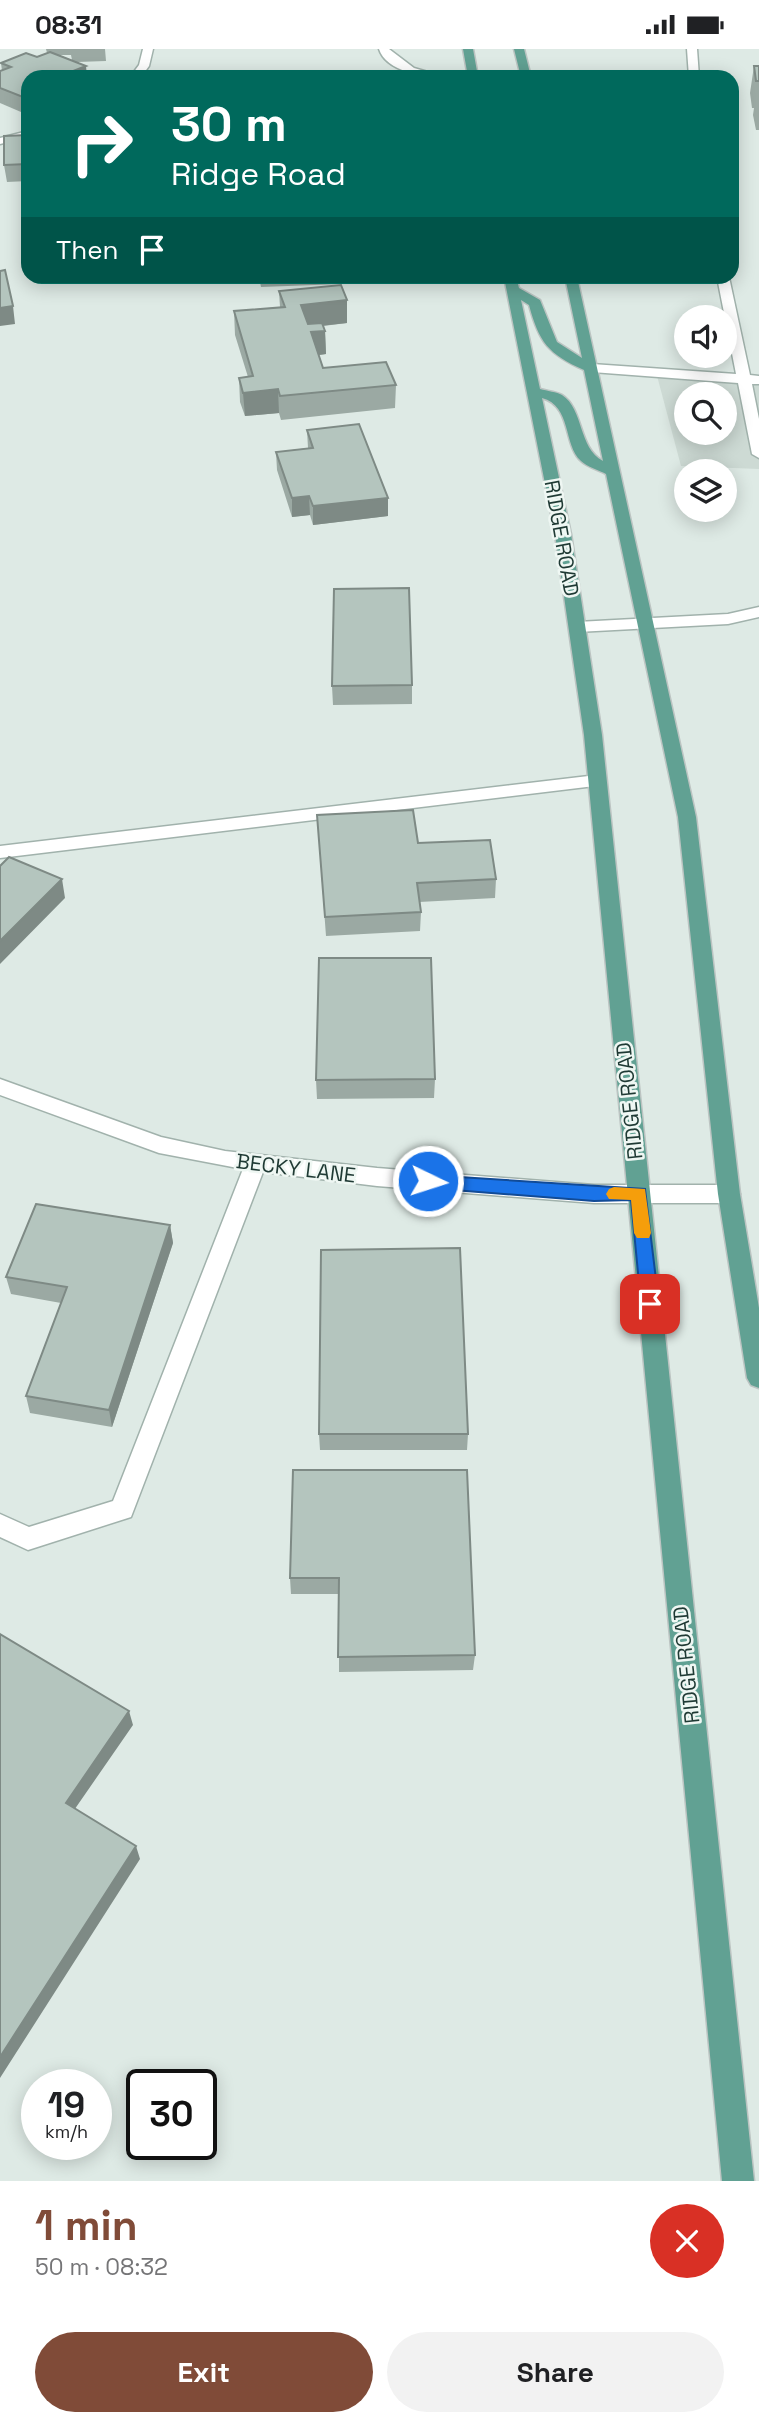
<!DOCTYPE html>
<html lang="en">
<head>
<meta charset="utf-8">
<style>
	body { margin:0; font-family:"Space Grotesk",sans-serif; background:#f2f2f2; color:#202124; height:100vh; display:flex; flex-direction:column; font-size:26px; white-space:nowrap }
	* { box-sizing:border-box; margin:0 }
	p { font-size:23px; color:#757577 }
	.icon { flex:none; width:38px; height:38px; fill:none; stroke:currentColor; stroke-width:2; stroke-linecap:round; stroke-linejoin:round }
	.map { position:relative; height:2132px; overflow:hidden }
	.side { display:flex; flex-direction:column; background:#fff; flex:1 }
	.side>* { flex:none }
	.hud { position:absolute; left:21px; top:21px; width:718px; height:214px; border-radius:21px; box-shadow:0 4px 18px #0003; background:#00695c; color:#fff; overflow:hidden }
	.fabs { position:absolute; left:674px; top:256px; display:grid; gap:14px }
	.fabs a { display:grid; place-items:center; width:63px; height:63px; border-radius:50%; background:#fff; box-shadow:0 4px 18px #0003; font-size:35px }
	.speed { position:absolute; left:21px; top:2020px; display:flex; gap:14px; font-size:35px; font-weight:700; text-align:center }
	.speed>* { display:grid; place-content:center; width:91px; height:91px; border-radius:50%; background:#fff; box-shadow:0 4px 18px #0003; line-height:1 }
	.speed small { font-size:18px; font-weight:400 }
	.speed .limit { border:4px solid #111; border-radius:10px; background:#fff; color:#111 }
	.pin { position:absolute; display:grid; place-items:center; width:60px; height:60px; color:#fff; margin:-30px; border-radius:14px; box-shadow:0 4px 10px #0006 }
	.me { position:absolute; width:77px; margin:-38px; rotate:94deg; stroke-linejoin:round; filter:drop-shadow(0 0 5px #0008) }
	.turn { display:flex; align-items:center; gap:24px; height:147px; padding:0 35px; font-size:32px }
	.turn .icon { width:91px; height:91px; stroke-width:2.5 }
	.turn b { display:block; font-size:49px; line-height:60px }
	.then { display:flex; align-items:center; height:66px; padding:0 35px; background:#0003; gap:14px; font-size:26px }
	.round { display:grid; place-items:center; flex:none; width:74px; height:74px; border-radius:37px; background:#f2f2f2 }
	.head { display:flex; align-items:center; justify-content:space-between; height:119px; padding:0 35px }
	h1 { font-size:42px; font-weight:600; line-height:52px; color:#804b38 }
	.primary-button { display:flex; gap:14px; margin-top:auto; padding:14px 35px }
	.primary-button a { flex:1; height:80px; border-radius:42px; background:#804b38; color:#fff; font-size:28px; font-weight:600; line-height:80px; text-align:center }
	.primary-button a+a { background:#f2f2f2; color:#202124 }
	.status { display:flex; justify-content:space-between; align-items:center; height:49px; padding:0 35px; background:#fff; direction:ltr }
	.status svg { height:19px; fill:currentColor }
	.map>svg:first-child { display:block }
	.built { fill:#cddad4; fill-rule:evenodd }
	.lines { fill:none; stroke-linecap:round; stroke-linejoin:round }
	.minor-casing { stroke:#a1b2ac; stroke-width:3 }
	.major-casing { stroke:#bcc4c2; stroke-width:3 }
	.minor { fill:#fff; fill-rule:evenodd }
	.major { fill:#61a193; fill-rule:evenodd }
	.wall { fill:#9ba9a3; fill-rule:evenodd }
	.shaded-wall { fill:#7e8a85 }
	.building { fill:#b4c5be; stroke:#7e8a85; stroke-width:2 }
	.route { fill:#1a73e8; stroke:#114b97; stroke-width:2 }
	.slow { fill:#f59e0b }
	.labels { text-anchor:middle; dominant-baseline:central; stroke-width:5; stroke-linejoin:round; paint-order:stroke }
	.street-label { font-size:21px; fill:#1f3a34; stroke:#eff7f3 }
</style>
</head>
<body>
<div class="status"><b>08:31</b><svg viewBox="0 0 49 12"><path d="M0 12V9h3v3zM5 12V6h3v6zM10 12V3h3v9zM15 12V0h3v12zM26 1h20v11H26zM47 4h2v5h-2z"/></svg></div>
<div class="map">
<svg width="759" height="2132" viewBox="0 0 759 2132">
	<rect width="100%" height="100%" fill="#deeae5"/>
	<!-- built -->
	<path class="built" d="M656,323L759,326V420L681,417ZM686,345H724V383H686Z"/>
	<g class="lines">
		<!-- minor casing -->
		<g class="minor-casing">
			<path id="minor" d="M143,0H153L149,17L141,28H130L139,16Z
				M379,0H389L414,19L445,28C425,28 386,23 379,0Z
				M687,0H697L699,28H689Z
				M28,82V88L0,95V89Z
				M717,228H729L750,326L759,327V335H752L759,370V409L752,405L738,334L592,323L585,319L592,315L736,325Z
				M759,558V568L728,575L577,583L569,578L577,573L728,565Z
				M597,726L606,732L603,736L0,809V797Z
				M0,1030L161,1088L225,1102L377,1119L594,1136H729L737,1139L740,1145L737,1151L729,1154H594L377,1137L263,1123L131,1468L28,1501L0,1488V1465L29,1478L113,1452L243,1120L159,1104L0,1046Z"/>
		</g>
		<!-- major casing -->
		<g class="major-casing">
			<path id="major" d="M463,0H473L478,28H468Z
				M514,0H524L531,28H521Z
				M504,228H516L519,239L540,251L557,293L582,309L565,228H577L696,768L740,1145L759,1259V1339L751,1336L747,1329L718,1145L678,768L606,425C599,421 587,418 581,412C563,396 572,357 542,349L571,485L602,686L754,2132H722L584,686L555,485ZM521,251L529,256C539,293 548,305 584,321L603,412C578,399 584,360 562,346C557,343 547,342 540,340Z"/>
		</g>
		<!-- minor -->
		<use href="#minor" class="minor"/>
		<!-- major -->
		<use href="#major" class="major"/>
	</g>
	<!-- wall -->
	<path class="wall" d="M46,0H105L106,12L77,13L28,28V66L0,54V22H2L1,14L37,8L47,4ZM59,6H71L72,11Z
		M754,17H759V81H756L753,66L754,59H752L750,44Z
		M28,86V132L7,133L4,116Z
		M259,228H341V235L261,238Z
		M279,242L347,251V274L323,277L325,282L326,305L319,306L323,319L396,336L395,359L281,371L279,364L245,367L240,353L239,329L248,328L235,286L234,262L280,258Z
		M307,381L388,467L313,476L310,466L292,468L277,421L276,403L308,399Z
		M412,636V655L333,656L332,637Z
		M317,766L418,794L496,830L495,849L419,853L421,863L420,882L326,887Z
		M435,1030L434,1049L317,1050L316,1031Z
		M170,1176L173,1194L112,1378L30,1364L26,1347L61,1254L11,1245L6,1228Z
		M319,1385H468L467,1401H320Z
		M293,1421L475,1606L473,1621L339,1623V1545H291L290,1529Z"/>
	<!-- shaded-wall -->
	<path class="shaded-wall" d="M86,17L87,28H58Z
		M347,251V274L301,279V256Z
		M13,257L15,275L0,277V259Z
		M325,282L326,305L311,307V283Z
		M278,340L279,364L245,367L243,344Z
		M309,447L310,466L292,468V449Z
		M388,449V467L313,476V457Z
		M62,830L65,849L0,915V892Z
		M170,1176L173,1194L112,1378L109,1361Z
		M129,1662L133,1676L70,1767L66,1754Z
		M136,1797L140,1810L0,2029V2008Z"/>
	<!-- building -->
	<path class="building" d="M50,3L86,17L58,28H28V50L0,39V22L11,18L1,14L26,4L37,8Z
		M754,17H759V32H756Z
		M28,86V115L4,116V87Z
		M5,221L13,257L0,259V222Z
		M341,236L347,251L301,256L308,275L322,274L325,282L311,283L323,319L386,313L396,336L280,347L278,340L243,344L239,329L253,327L234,262L285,258L279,242Z
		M359,375L388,449L313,457L309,447L292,449L276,403L313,399L307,381Z
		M409,539L412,636L332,637L334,540Z
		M413,761L418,794L490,791L496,830L417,834L421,863L325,868L317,766Z
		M9,808L62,830L0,892V817Z
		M319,909H431L435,1030L316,1031Z
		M36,1155L170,1176L109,1361L26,1347L67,1238L6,1228Z
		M460,1199L468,1385H319L321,1201Z
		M293,1421H467L475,1606L338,1608L339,1529H290Z
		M0,1585L129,1662L66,1754L136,1797L0,2008Z"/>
	<!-- route -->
	<path class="route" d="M428,1126L645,1140L659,1255L656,1260L650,1262L644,1260L641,1255L631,1151L594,1152L428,1139L423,1137L420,1132L423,1127Z"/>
	<!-- slow -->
	<path class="slow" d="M614,1138L645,1140L651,1184L649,1189H637L634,1184L631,1151L609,1150L606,1145L609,1140Z"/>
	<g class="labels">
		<!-- street labels -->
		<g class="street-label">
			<text transform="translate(562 489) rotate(80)">RIDGE ROAD</text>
			<text transform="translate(629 1052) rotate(-96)">RIDGE ROAD</text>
			<text transform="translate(296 1119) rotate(7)">BECKY LANE</text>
			<text transform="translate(686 1616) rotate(-96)">RIDGE ROAD</text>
		</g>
	</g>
</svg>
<div class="fabs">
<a><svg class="icon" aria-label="sound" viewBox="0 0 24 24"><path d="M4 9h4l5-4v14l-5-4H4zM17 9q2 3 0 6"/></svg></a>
<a><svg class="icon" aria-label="search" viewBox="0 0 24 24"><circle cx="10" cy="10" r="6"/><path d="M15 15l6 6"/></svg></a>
<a><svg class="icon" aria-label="layers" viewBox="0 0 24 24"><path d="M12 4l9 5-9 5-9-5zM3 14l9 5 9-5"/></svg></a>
</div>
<div class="speed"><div>19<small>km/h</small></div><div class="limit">30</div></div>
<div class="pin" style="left:650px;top:1255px;background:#d93025"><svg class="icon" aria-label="arrive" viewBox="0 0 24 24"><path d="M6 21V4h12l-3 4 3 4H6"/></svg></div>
<svg class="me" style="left:428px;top:1132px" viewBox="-20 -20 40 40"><circle r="17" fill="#1a73e8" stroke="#fff" stroke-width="3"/><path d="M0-11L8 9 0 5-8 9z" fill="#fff"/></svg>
<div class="hud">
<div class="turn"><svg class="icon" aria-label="right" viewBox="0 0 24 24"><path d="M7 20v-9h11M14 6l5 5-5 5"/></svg><div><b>30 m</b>Ridge Road</div></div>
<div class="then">Then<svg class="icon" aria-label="arrive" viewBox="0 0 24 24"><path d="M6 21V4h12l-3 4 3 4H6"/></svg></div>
</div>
</div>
<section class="side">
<div class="head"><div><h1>1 min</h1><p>50 m · 08:32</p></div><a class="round" style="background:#d93025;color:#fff"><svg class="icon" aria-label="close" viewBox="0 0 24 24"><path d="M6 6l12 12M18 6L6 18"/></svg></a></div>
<div class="primary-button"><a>Exit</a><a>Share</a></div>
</section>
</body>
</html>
